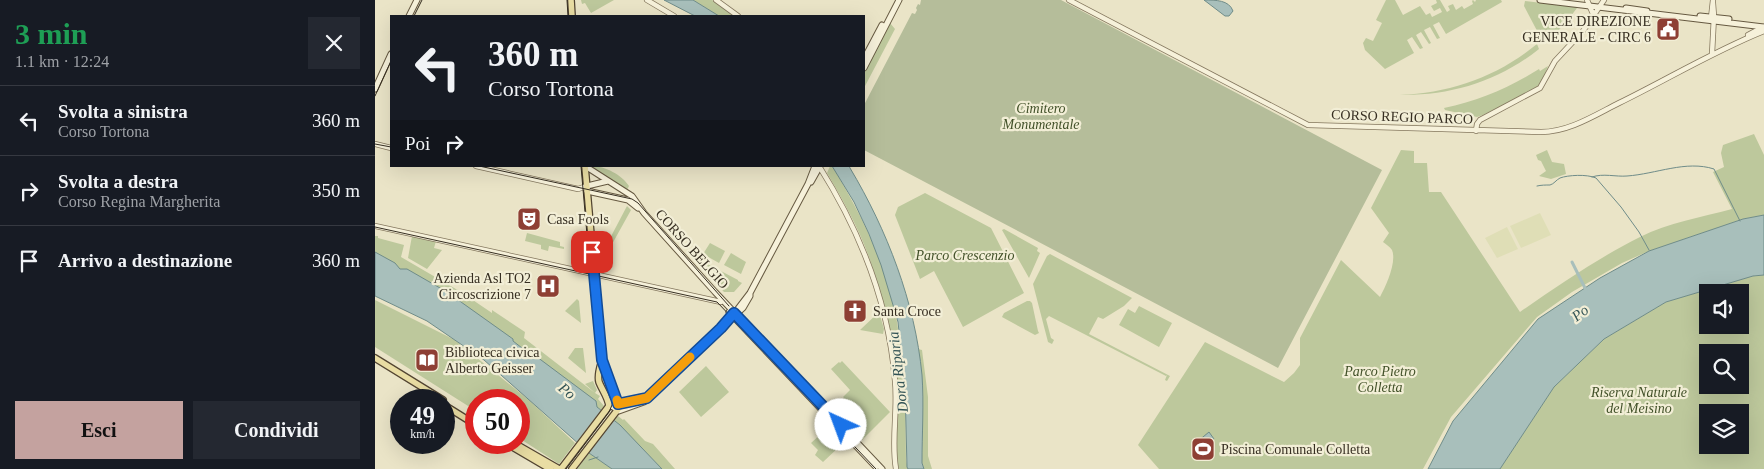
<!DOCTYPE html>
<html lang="it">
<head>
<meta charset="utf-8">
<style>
	body { margin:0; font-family:"Times New Roman",serif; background:#242831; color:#f1f3f6; height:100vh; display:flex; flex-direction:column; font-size:19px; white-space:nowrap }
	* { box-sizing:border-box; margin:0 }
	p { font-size:16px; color:#9ea1a6 }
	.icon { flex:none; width:28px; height:28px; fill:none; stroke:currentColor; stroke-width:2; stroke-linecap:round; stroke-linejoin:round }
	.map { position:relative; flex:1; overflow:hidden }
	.details { display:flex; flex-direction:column; background:#171b24; width:375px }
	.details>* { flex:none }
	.hud { position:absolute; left:15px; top:15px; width:475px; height:152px; border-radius:0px; box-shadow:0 5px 20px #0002; background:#171b24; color:#f1f3f6; overflow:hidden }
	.fabs { position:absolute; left:1324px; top:284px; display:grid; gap:10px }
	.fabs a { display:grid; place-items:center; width:50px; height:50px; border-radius:0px; background:#171b24; box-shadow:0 5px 20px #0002; font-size:25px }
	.speed { position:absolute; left:15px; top:389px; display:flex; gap:10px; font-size:25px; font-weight:700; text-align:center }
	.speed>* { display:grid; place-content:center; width:65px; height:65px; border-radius:50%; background:#171b24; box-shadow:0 5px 20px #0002; line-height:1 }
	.speed small { font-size:12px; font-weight:400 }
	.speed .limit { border:8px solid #d22; background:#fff; color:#111 }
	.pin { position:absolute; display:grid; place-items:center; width:42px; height:42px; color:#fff; margin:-21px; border-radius:10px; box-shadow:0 2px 8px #0006 }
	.me { position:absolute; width:55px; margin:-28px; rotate:317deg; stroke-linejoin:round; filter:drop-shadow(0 0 4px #0008) }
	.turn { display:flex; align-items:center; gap:18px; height:105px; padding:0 15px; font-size:22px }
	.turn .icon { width:65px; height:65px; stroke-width:2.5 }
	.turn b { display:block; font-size:35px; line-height:42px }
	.then { display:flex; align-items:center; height:48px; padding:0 15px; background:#0003; gap:10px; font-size:19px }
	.round { display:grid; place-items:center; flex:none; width:52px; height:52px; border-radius:0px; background:#242831 }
	.overview { display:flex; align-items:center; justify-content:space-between; height:85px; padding:0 15px }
	h1 { font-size:30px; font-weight:700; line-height:38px; color:#1e9e55 }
	.action { display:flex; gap:10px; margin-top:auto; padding:10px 15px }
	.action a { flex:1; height:58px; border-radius:0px; background:#c4a29f; color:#111; font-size:20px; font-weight:700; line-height:58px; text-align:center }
	.action a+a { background:#242831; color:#f1f3f6 }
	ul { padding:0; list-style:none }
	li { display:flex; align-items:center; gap:15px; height:70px; padding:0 15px; border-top:1px solid #363941 }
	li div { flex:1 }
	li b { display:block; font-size:19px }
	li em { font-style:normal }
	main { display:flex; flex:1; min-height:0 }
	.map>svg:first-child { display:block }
	.farmland { fill:#dfdeb6 }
	.green { fill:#bdc89c; fill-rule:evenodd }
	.cemetery { fill:#b5bd9a }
	.water { fill:#a8bfbb; stroke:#6f8c89 }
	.pier { fill:#eae4c7 }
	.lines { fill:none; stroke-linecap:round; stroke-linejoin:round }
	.stream { stroke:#6f8c89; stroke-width:1 }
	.canal { stroke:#a8bfbb; stroke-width:3 }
	.tertiary-casing { stroke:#84775e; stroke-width:6 }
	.secondary-casing { stroke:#665941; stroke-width:7 }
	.primary-casing { stroke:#534532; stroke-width:8 }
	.tertiary { stroke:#f6f1da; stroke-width:4.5 }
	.secondary { stroke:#f6f1da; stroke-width:5 }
	.primary { stroke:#e9dda3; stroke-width:5.5 }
	.tram { stroke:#362e21; stroke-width:1 }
	.route-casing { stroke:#114b97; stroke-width:12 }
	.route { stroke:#1a73e8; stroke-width:9 }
	.slow { stroke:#f59e0b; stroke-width:9 }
	.labels { text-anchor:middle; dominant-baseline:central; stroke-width:4.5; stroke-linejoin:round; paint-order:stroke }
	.poi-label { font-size:14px; fill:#362e21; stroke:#f2eed6; text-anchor:start }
	.park-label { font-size:14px; font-style:italic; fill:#425129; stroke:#f2eed6 }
	.street-label { font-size:14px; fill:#362e21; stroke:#f2eed6 }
	.water-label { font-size:15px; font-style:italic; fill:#315254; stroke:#f2eed6 }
</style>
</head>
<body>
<main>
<section class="details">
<div class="overview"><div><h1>3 min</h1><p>1.1 km · 12:24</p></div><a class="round"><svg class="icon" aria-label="close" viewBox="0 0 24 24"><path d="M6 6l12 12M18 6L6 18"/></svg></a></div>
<ul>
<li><svg class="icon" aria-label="left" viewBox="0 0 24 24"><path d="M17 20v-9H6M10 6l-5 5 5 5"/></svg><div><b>Svolta a sinistra</b><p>Corso Tortona</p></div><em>360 m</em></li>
<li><svg class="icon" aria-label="right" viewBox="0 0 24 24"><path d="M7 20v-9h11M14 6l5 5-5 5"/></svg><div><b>Svolta a destra</b><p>Corso Regina Margherita</p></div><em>350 m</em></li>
<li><svg class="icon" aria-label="arrive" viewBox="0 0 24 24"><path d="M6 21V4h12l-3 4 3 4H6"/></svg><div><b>Arrivo a destinazione</b></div><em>360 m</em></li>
</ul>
<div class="action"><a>Esci</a><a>Condividi</a></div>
</section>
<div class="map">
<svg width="1389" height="469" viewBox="0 0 1389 469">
	<rect width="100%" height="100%" fill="#eae4c7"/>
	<!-- farmland -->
	<path class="farmland" d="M1165,213L1176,235L1146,248L1135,226Z
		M1132,227L1143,249L1122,258L1110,238Z"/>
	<!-- green -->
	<path class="green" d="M206,0H239L216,13L210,3L207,4Z
		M318,0H337L360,16H344Z
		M1011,0H1020L1028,15L1045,6L1051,15L1055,13L1057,17L1067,12L1065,8L1059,11L1056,6L1062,3L1061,0H1065L1072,12L1075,10L1073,6L1078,4L1081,10L1087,6L1089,9L1098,4L1097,1L1098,0L1100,2L1101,0H1126L1127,2L1071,34L1064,22L1058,25L1065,38L1062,39L1055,27L1049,30L1056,43L1054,44L1046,32L1041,35L1048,48L1045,49L1037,37L1032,40L1039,53L1010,69L990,50L988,43L991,38L998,41L1007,23L1001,20Z
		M1150,1L1202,7V8L1189,25L1169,44L1149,6Z
		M515,23L520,29L489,88V74L499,51Z
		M1162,44L1164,49C1124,81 1076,96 1025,95C1075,93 1122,77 1162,44Z
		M1173,66L1167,82L1161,89L1108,115L1102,117L1070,110L1069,108C1104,101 1134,88 1164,69L1165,71Z
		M1379,134L1389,155V215L1368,219L1274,251L1247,263L1197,292L1162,317L1076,417L1048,469H784L763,445L830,342L909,382L919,373L925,365V338L966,260L1005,297C1011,286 1022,262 1017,250C1015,247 1011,244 1008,242L1014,233L996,208L1026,150L1039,151V163H1052L1054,192H1066L1145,312C1184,285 1223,258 1265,237C1293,223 1327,217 1357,209L1338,172L1349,167L1346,153L1348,145Z
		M1172,150L1177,162L1189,164L1191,174L1176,179L1164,176L1171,171L1166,161L1163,160L1161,155Z
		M217,166C230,166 247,175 254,186L252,190L217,171Z
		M455,166H457C488,217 519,278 524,338L516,336C510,309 503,283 494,257C483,227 468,200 452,173Z
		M550,193L616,228L649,293L588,327L559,271L545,279L520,215L523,207Z
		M252,206L256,210L236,246L232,244Z
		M629,229L663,248L662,251L665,253L654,278L627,230Z
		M152,233L185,242V246L189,247V249L174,246L173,251L166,249V245L150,241Z
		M0,236H3V238L29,245L26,257L86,292L117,313V310L150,332L149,338L220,393L210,384L218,381L222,390L220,393L225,396L223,399L229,406L226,410L27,272L0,256Z
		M37,236L61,241L59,248L67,250L52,269L33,258Z
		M335,243L350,251L344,263L328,254Z
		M356,253L371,262L366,274L349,265Z
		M675,254L757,298L749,306L728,319L723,317L714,334L795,376L792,381L790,380L792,375L791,376L674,316L671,319L676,338L679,340L677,344L673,342L658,284L672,256Z
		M325,260L363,280V281L367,283L359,292H349L324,263Z
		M1389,275V469H1125L1179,387L1229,339L1291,302L1378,276ZM1332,292H1365V325H1332ZM1332,352H1365V385H1332ZM1332,412H1365V445H1332Z
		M202,299L204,301L206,323L190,311Z
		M0,300L80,340L155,401L200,443L184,464L144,438V400H101V411L0,347Z
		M652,301H655L657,303L663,331L664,333L660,335L627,317L629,313Z
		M764,306L797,323L784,347L744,325L753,309L760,313Z
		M504,312L509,329L508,334L485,330Z
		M524,343H525L530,387L531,460L533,469H519L520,464L522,376L518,349L520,345Z
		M200,348H208L211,373L193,358Z
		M543,349L547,350L553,397V456L557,469H549L547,463L548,390Z
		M467,361L515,412L487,440L475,427L486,416L468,397L475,390L456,369L464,362L465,363Z
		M331,366L354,392L326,417L304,392Z
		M243,416L248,420L249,419L270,441L278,444L300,469H287L239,420Z
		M449,431L464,447L448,462L440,455L443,450L436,443Z
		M214,453L237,469H202Z"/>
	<!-- cemetery -->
	<path class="cemetery" d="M546,0H686L1007,170L903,368L489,150V105L537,13L540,14L542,10L541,8L543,4L545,5Z"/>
	<!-- water -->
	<path class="water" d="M289,0H318L344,16H320Z
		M829,0C841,0 854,0 858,11L854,16H850Z
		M457,166H474L475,168C512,230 540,302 547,375C549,404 547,434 547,463L549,469H533L532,467L530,387L523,322L518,305L506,265L494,234L479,202Z
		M1389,215V275L1378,276L1291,302L1229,339L1179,387L1125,469H1053L1078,421L1163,319L1225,278L1274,251L1368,219Z
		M0,252L20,263L25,269H32L72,292L138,339V341L147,348H150L221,401L222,407L245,425L287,469H237L214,453L109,360L52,321L0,296Z
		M834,432L839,439L823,453L817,446Z"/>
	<!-- pier -->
	<path class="pier" d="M228,408L241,418L213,454L200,444Z"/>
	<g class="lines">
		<!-- stream -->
		<path class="stream" d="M1217,177C1228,173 1241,177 1252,176C1281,174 1311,160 1339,169L1365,221
			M1162,186C1166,185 1171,185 1175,185C1179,184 1181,180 1185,178C1193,175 1212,174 1221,178L1246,207L1264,232L1274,250
			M214,460L223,457"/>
		<!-- canal -->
		<path class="canal" d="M1197,262L1211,290"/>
		<!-- tertiary casing -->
		<g class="tertiary-casing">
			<path id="tertiary" d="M272,0L299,16
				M341,0L363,16
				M694,0L933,125L1166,132C1194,132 1220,115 1244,103C1293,79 1339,51 1389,31
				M1212,0L1219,16
				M1336,18L1338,0
				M1373,35L1388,27
				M1337,54L1339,16L1338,3
				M1101,131L1102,124L1105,120L1165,88L1180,61L1208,31L1229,0
				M0,144L16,148
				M101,166L203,189L212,186
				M444,166C485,231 514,305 520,381C523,410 516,441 521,469
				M0,226L346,302"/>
		</g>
		<!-- secondary casing -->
		<g class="secondary-casing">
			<path id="secondary" d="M1165,0L1389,27
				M1251,8L1272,11
				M34,16L42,0
				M1325,16L1354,19
				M489,59L507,25
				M489,68L524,0
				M0,89L16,54
				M210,166L257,196L269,213L340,292L507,469
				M436,182L445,166
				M212,186L233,181
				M212,191L253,200L263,208
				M362,310L375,293L433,184L440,166
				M354,312L501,467
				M234,401L238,407L244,411L269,402L309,362L368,308L375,296V293
				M241,404L271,398"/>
		</g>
		<!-- primary casing -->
		<g class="primary-casing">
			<path id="primary" d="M196,0L197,16
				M0,358L68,400
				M69,405L101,425
				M129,442L175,469
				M137,442L184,469
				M186,469L234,406C233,397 227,390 224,382C222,375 225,367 227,360
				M197,469L244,408L235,380L227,360L210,166"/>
		</g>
		<!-- tertiary -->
		<use href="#tertiary" class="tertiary"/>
		<!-- secondary -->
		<use href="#secondary" class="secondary"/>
		<!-- primary -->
		<use href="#primary" class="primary"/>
		<!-- tram -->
		<path class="tram" d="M192,0L193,16
			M39,16L47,0
			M0,96L16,61
			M0,144L16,147
			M104,166L257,199L263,203L354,306
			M0,227L342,302L501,469
			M227,326L232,375
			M191,469L234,412L237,405V400L223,361L206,166"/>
	</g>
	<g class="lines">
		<!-- route casing -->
		<g class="route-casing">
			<path id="route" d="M217,252L227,360L243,404L272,398L346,328L359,313L466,425"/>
		</g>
		<!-- route -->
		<use href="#route" class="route"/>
		<!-- slow -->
		<path class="slow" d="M242,400L243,404L272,398L315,357"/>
	</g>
	<!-- icons -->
	<defs>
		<g id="civic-square" transform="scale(1.25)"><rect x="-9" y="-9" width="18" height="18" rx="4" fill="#8e3f34" stroke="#f2eed6"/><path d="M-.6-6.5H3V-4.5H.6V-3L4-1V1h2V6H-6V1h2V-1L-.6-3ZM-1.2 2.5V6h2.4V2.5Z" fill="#fff"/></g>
		<g id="theatre-square" transform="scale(1.25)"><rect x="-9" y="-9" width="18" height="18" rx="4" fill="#8e3f34" stroke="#f2eed6"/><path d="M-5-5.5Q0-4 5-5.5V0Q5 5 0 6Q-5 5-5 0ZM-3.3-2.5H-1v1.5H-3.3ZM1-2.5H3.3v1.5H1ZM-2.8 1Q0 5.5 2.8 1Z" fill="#fff"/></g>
		<g id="hospital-square" transform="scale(1.25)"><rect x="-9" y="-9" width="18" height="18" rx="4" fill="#8e3f34" stroke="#f2eed6"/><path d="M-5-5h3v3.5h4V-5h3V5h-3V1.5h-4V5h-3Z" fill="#fff"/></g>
		<g id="church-square" transform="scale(1.25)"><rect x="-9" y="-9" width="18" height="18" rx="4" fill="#8e3f34" stroke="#f2eed6"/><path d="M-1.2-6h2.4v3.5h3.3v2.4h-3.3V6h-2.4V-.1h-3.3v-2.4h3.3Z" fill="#fff"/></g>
		<g id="library-square" transform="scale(1.25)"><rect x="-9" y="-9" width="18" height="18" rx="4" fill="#8e3f34" stroke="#f2eed6"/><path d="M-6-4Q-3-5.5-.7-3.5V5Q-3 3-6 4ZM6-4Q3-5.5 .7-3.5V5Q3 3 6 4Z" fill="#fff"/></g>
		<g id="stadium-square" transform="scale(1.25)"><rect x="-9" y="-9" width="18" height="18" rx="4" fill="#8e3f34" stroke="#f2eed6"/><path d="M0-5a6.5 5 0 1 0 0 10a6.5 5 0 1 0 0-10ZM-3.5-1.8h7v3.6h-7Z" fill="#fff"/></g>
	</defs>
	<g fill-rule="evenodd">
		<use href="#civic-square" x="1293" y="29"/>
		<use href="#theatre-square" x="154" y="219"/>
		<use href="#hospital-square" x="173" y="286"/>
		<use href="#church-square" x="480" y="311"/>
		<use href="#library-square" x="52" y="360"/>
		<use href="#stadium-square" x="828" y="449"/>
	</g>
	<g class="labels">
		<!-- poi labels -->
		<g class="poi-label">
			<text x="1276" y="21" text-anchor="end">VICE DIREZIONE<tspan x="1276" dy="16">GENERALE - CIRC 6</tspan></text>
			<text x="172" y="219">Casa Fools</text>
			<text x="156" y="278" text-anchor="end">Azienda Asl TO2<tspan x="156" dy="16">Circoscrizione 7</tspan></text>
			<text x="498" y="311">Santa Croce</text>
			<text x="70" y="352">Biblioteca civica<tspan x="70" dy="16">Alberto Geisser</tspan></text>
			<text x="846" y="449">Piscina Comunale Colletta</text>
		</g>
		<!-- park labels -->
		<g class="park-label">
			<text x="666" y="108">Cimitero<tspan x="666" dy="16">Monumentale</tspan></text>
			<text x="590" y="255">Parco Crescenzio</text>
			<text x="1005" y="371">Parco Pietro<tspan x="1005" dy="16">Colletta</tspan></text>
			<text x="1264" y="392">Riserva Naturale<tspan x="1264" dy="16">del Meisino</tspan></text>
		</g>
		<!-- street labels -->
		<g class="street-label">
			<text transform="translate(1027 117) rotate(2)">CORSO REGIO PARCO</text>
			<text transform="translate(317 249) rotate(48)">CORSO BELGIO</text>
		</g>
		<!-- water labels -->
		<g class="water-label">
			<text transform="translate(1205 313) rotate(-38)">Po</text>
			<text transform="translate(523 372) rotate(-97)">Dora Riparia</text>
			<text transform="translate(192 391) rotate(40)">Po</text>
		</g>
	</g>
</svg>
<div class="fabs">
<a><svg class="icon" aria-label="sound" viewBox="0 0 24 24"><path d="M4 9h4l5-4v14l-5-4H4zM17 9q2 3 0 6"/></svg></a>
<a><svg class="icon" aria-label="search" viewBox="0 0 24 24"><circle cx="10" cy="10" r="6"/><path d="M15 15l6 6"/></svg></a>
<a><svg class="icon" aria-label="layers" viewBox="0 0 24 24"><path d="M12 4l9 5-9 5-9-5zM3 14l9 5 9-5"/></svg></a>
</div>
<div class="speed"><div>49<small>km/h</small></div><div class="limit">50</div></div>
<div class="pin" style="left:217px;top:252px;background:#d93025"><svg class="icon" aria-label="arrive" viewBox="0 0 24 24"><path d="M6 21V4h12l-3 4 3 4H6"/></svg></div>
<svg class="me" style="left:466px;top:425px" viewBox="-20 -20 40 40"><circle r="19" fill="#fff"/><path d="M0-13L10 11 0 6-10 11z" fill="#1a73e8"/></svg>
<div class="hud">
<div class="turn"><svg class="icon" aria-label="left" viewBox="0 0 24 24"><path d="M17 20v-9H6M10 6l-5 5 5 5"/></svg><div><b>360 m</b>Corso Tortona</div></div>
<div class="then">Poi<svg class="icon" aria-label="right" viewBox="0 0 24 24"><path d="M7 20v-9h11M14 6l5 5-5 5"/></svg></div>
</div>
</div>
</main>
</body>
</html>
